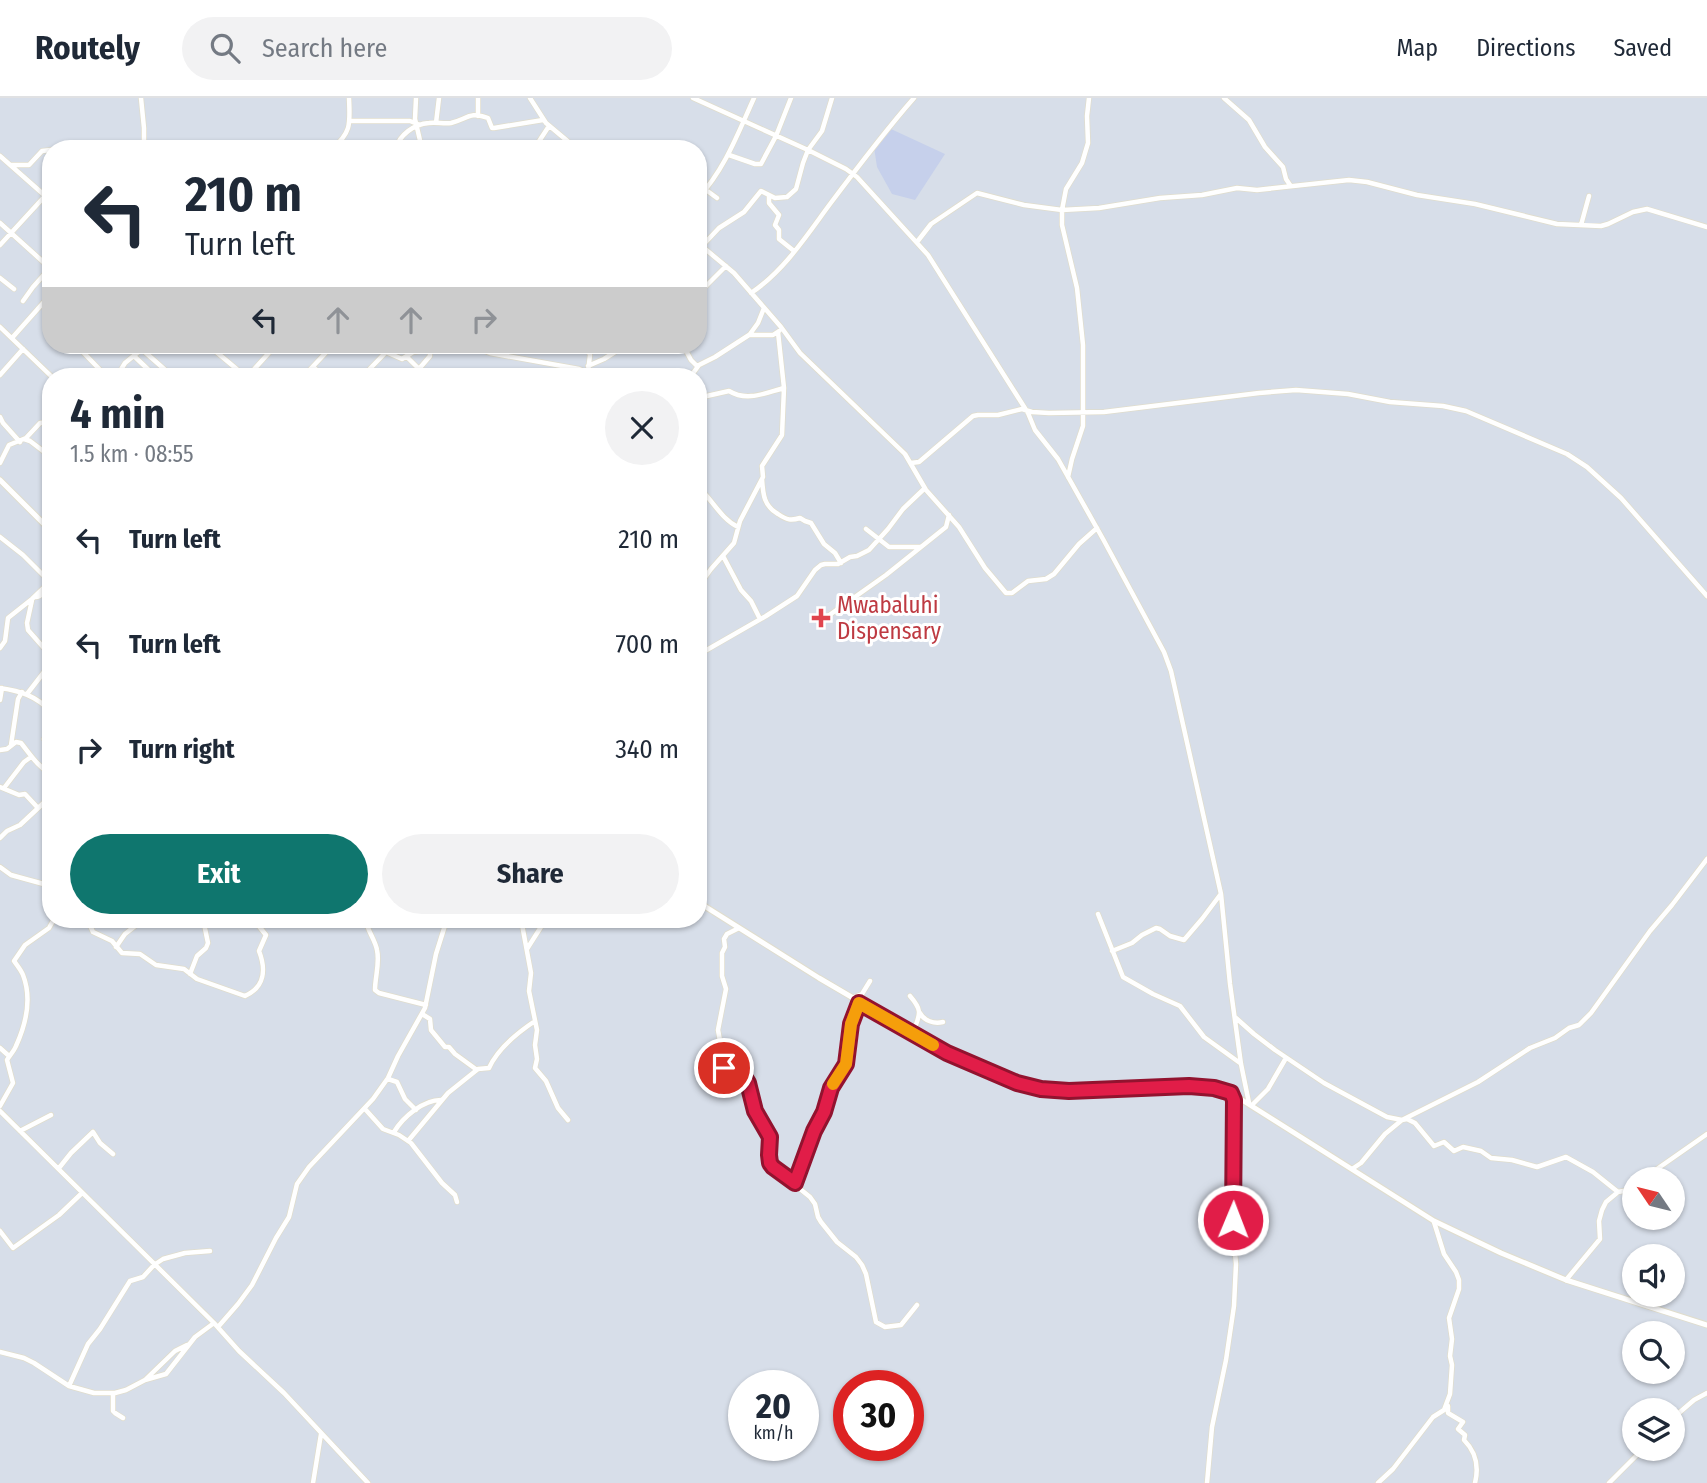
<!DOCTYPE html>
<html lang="en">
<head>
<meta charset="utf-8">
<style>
	body { margin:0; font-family:"Fira Sans Condensed",sans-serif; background:#f2f2f3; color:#1f2937; height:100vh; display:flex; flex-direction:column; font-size:26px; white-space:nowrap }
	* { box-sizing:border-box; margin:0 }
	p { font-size:23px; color:#747a83 }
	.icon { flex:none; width:38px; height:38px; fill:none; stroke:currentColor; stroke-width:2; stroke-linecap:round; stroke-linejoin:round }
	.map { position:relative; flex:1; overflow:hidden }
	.sheet { position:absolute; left:42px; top:270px; width:665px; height:560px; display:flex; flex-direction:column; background:#fff; border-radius:28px; box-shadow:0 2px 5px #0004 }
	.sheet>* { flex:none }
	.top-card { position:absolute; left:42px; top:42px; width:665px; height:214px; border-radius:28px; box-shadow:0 2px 5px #0004; background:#fff; color:#1f2937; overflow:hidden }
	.needle { width:46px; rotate:305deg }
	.fabs { position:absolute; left:1622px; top:1069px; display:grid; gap:14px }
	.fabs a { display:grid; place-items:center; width:63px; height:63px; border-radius:50%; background:#fff; box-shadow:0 2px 5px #0004; font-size:35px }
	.speed { position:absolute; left:728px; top:1272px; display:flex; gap:14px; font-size:35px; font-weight:700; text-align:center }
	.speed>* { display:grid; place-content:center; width:91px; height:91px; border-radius:50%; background:#fff; box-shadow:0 2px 5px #0004; line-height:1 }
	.speed small { font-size:18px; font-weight:400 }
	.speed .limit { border:10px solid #d22; background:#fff; color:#111 }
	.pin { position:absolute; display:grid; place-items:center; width:60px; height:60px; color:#fff; margin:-30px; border:4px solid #fff; border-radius:50%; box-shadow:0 2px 7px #0007 }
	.me { position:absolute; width:77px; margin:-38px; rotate:1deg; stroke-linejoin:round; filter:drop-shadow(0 0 5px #0008) }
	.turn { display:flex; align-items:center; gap:24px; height:147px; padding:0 28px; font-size:32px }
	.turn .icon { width:91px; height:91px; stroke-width:2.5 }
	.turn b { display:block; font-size:49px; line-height:60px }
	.lanes { display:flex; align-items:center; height:66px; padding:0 28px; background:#0003; justify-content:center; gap:35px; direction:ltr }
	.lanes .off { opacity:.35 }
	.round { display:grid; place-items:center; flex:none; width:74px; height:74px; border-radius:37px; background:#f2f2f3 }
	.overview { display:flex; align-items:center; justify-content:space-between; height:119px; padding:0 28px }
	h1 { font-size:42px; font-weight:700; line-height:52px }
	.primary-button { display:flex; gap:14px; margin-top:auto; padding:14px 28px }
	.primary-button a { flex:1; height:80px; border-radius:42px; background:#0f766e; color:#fff; font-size:28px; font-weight:700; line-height:80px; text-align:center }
	.primary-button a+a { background:#f2f2f3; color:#1f2937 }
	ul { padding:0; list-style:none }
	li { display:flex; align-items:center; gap:21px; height:105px; padding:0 28px }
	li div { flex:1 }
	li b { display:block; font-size:26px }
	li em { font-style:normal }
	header { display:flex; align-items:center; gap:42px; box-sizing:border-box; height:98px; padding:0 35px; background:#fff; border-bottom:2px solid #e0e1e3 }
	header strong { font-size:33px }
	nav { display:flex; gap:38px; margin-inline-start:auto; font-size:24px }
	.search { width:490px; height:63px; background:#f2f2f3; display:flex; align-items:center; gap:18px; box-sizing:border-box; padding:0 24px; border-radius:38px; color:#747a83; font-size:26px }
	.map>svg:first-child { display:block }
	.education { fill:#c6d0eb }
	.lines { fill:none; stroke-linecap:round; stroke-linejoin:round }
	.street-casing { stroke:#e0ddcd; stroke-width:6 }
	.secondary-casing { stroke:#e0ddcd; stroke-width:7 }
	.street { stroke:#fff; stroke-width:4.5 }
	.secondary { stroke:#fff; stroke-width:5 }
	.route-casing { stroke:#92132f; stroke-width:18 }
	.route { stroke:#e11d48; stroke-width:12 }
	.slow { stroke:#f59e0b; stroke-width:12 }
	.health-dot { fill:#e0444e; stroke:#fff; stroke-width:2.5 }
	.labels { text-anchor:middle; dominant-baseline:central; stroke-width:6; stroke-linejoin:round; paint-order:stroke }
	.health-label { font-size:23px; fill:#be3a42; stroke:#fff; text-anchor:start }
</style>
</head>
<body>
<header>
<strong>Routely</strong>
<div class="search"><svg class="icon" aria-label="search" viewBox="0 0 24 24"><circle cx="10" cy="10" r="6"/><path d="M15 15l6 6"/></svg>Search here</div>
<nav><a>Map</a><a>Directions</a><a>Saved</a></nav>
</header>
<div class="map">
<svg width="1707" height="1385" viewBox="0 0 1707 1385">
	<rect width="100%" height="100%" fill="#d7dee9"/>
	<!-- education -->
	<path class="education" d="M891,31L945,56L915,102L892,96L877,69L874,49Z"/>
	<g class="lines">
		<!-- street casing -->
		<g class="street-casing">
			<path id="street" d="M141,0L144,30V51
				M416,0L415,21L422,51
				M478,0V18
				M530,0L546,25L577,51
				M693,0L808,52L846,71L857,79L928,157L1028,315L1035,332L1058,361L1103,441L1164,554L1171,573L1221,796L1230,886L1241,966L1249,1005
				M1224,0L1249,22L1265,49L1283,69L1286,81L1290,87
				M349,23H410L420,27
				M436,25L439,0
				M332,51C352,34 350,25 349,0
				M396,51C399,37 414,26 429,25C436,24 444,26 451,25C467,21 470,13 488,20L492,30H494L543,22
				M534,51L549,28
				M729,57L755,66H761L776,38L791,0
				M0,58L51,103
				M11,67H29L42,53L51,52
				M706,92L717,100
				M769,98V105L779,117L775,127L779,132V141L794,153
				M698,100C725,71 738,35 754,0
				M0,125L51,171
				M1581,127L1589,98
				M917,144L931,126L977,95L1024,107L1062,112L1099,110L1160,100L1202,97L1237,90L1257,92L1349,82L1367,84L1417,97L1475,106L1557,126L1601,128L1608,126L1633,114L1647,111L1707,129
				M698,145L734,175L781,229L800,255L905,356L926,392L959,429L985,470L1006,495H1012L1028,483L1046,481L1054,476L1079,446L1097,430
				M0,147L45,98
				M702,148L719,130L744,114L761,93L775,100L787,99L796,91L803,65L808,52L822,33L832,0
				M0,180L14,191
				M698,192L706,188L726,168
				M751,195C784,173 807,137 830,106C857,70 884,34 914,0
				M23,203L33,189L50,170
				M0,229L51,278
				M750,236L758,225L764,210
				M12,240L51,196
				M137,247L172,278
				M208,247L245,278
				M586,247L590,257L588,274
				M683,247L691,262L697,268
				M80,251L104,276L117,278
				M486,253L490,247
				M134,258L155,278
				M407,259L419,271
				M588,268L604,261L626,247
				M313,269L324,278
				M0,277L23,251
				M117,278L125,265L142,251
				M248,278L276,247
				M304,278L333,247
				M363,278L386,254L402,261L413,254L427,252L477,250L490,255L579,271L595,278
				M413,278L430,258V252
				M691,278L699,267L715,259L749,237H773L779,233
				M698,300L729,293C747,304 765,295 784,290
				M0,319L3,325L20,344
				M24,341L30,343L51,359
				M0,365L9,347L26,340L40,325L51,324
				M911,365L919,364L973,318L978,317H998L1022,311L1032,314L1049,315L1104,314L1259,295L1296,292L1348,296L1390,304L1443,308L1466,313L1567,356L1587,369L1621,400L1707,498
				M1068,379L1072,361L1083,328V247L1077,190L1062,127V112L1066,91L1082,65L1088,45L1087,18L1089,0
				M762,381C763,397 764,408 778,416C787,422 791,423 800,420L805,423L811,425L824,446L835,455L841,465
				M698,389C712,401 721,421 738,429
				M866,431L889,449H920
				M0,439L23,457L50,484
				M723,458L741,492L751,503L760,521
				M698,489L711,471L734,445L740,423L763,379L762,368L782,337L784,290L778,234
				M35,499C42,500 44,491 51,491
				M32,502L27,525L28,532L51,558
				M828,518L886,477L946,429L949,417
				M0,550L5,543L8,520L32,501L51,483
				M698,557L766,518L797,498L815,472L821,467L825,466H838L850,459L857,458L869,452L888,431L903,411L925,390
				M0,590C20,593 37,598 51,614
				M27,596L51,565
				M0,602L2,590
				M51,633L44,641L51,650
				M11,647L18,601L22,594
				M0,652L7,651L16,644L21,645C30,656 38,669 51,676
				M0,689L19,697L25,696L38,710
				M4,690L24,664L31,659
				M0,740L7,733L20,727L51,698
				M0,769L11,777L51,788
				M1098,816L1123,879L1153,896L1180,908L1204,939L1240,965
				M87,821L93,834L112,843L122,855L140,856L156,867L184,871L197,881L245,898C265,889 266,871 259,853L266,837L253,821
				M366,821C366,831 375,841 377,852C380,865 375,879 375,892L379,895L426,907
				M435,821L446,825
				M521,821L531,875L529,893L537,932L535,947L537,961L535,970L546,983L558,1010L568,1022
				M739,830L727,836L724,841L725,849L722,855V878L726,891L718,932L721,948L722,967L726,970L740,972L749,985L755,1013L770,1039L769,1057L770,1065L773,1069L810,1099L815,1106L818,1119L821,1124L837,1144L856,1159L862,1167L866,1176L876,1224L885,1229L901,1227L917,1207
				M116,849L125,836L144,821
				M527,851L546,821
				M1112,853L1132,845L1142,837L1156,830L1160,831L1170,838L1184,842L1202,821L1220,797
				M190,876L197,858L206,850L208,845L203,821
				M910,898C924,914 919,917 913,935
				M852,900L862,896L870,883
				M920,915C924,923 934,926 943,924
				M422,916L430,921L431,932L445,949H449L455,956L477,972
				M1236,920L1254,936L1275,952L1324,985L1387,1019L1402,1022L1407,1021L1415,1025L1434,1048L1444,1044L1454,1053L1463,1049L1481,1053L1491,1060L1512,1062L1537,1069L1566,1059L1593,1074L1618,1094
				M0,950L9,958
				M388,981L397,984L405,1001L416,1012
				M1252,1007L1268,991L1286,960
				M0,1008L13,985L7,962C10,957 14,953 16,948C26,926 32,900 23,877C21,872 17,867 14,863L25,847L49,830L54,821
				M365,1011L383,1031L399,1037L411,1045L442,1085L455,1097L457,1104
				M0,1013L214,1225L239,1253L284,1295L368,1385
				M20,1033L51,1017
				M394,1034C403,1019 423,1002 441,1002
				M408,1043L448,995L478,971L489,970C498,950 517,935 535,923
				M59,1070L71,1055L93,1034L100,1045L113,1056
				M1352,1071L1361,1065L1385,1036L1402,1022L1478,984L1530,950L1555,940L1569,930L1579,927L1591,915L1650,833L1672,807L1707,761
				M1647,1082L1657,1071L1707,1036
				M795,1085L814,1033L824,1014L831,990L846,966L851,926L859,905
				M0,1133L13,1150L59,1117L82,1095
				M1566,1182L1600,1141L1599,1123L1602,1112L1606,1104L1618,1094L1634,1091
				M218,1229L238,1206L252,1187L276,1140L289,1119L297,1086L309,1069L373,1001L388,980L398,958L425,910L436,856L447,821
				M0,1254L24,1260L34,1265L69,1288L94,1295H115L126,1292L145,1282L166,1276L195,1239L214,1225
				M146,1281L175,1253L187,1247
				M69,1288L88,1246L100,1231L130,1183L143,1179L154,1167L163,1161L185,1155L210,1153
				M113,1295V1313L115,1315L123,1320
				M1448,1308V1315L1463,1324L1458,1331L1465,1337L1464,1342C1476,1354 1479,1369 1475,1385
				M1673,1320L1694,1302L1707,1295
				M313,1385L321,1336
				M1207,1385L1212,1329L1226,1262L1234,1208L1236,1166L1233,1133V1042L1234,1007L1233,997
				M1378,1385L1393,1371L1433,1319L1444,1312L1450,1296L1452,1267L1450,1258L1452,1241L1449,1220L1459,1191V1182L1456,1174L1444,1156L1434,1124
				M1609,1385L1643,1351"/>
		</g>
		<!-- secondary casing -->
		<g class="secondary-casing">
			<path id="secondary" d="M0,382L51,433
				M698,804L819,880L947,955L1017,985L1041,991L1069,993L1189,988L1214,990L1231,995L1434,1123L1501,1155L1566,1182L1707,1227"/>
		</g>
		<!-- street -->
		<use href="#street" class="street"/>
		<!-- secondary -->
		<use href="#secondary" class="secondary"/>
	</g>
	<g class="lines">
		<!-- route casing -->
		<g class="route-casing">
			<path id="route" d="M724,970L740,972L748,985L755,1013L770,1039L769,1057L770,1065L773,1069L795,1085L814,1033L824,1014L831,990L846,966L851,926L859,905L947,955L1017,985L1041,991L1069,993L1189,988L1214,990L1231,995L1234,1002L1233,1122"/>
		</g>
		<!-- route -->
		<use href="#route" class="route"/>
		<!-- slow -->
		<path class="slow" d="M833,986L846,966L851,926L859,905L933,947"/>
	</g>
	<!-- markers -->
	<path class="health-dot" d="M817.5 509.5h7v7h7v7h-7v7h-7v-7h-7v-7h7z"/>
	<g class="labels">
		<!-- health labels -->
		<g class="health-label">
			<text x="837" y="507">Mwabaluhi<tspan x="837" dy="26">Dispensary</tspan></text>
		</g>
	</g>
</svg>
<div class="fabs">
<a><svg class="needle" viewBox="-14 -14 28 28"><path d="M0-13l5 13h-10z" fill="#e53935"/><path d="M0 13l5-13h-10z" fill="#747a83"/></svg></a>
<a><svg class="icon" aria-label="sound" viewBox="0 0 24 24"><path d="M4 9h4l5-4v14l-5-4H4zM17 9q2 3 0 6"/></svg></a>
<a><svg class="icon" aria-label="search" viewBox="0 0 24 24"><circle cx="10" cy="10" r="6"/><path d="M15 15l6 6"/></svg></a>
<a><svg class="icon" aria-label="layers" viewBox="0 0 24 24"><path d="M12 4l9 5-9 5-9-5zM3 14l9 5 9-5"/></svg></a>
</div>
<div class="speed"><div>20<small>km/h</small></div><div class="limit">30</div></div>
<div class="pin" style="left:724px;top:970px;background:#d93025"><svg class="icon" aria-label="arrive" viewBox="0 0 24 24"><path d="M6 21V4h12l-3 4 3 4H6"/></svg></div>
<svg class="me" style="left:1233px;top:1122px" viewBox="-20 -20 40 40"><circle r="17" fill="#e11d48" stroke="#fff" stroke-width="3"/><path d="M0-11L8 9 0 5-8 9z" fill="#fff"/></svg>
<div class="top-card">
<div class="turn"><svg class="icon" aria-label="left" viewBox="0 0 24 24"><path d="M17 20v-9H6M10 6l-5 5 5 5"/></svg><div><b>210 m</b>Turn left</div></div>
<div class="lanes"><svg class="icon" aria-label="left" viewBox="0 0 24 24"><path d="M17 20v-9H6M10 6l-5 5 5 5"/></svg><svg class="icon off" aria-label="ahead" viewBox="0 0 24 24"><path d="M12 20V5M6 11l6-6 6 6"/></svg><svg class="icon off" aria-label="ahead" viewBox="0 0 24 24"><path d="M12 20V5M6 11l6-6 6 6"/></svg><svg class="icon off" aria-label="right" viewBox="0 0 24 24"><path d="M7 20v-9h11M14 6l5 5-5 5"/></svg></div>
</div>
<section class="sheet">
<div class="overview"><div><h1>4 min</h1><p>1.5 km · 08:55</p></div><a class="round"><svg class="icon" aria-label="close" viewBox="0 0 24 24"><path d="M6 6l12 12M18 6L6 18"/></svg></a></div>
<ul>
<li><svg class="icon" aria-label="left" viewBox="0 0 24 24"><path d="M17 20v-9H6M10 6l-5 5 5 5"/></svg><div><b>Turn left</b></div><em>210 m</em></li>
<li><svg class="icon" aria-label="left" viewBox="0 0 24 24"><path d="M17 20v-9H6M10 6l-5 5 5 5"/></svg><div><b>Turn left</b></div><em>700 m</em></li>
<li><svg class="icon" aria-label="right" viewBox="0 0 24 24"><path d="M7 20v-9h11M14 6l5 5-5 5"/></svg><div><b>Turn right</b></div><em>340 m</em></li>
</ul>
<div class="primary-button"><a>Exit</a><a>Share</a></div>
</section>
</div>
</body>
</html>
